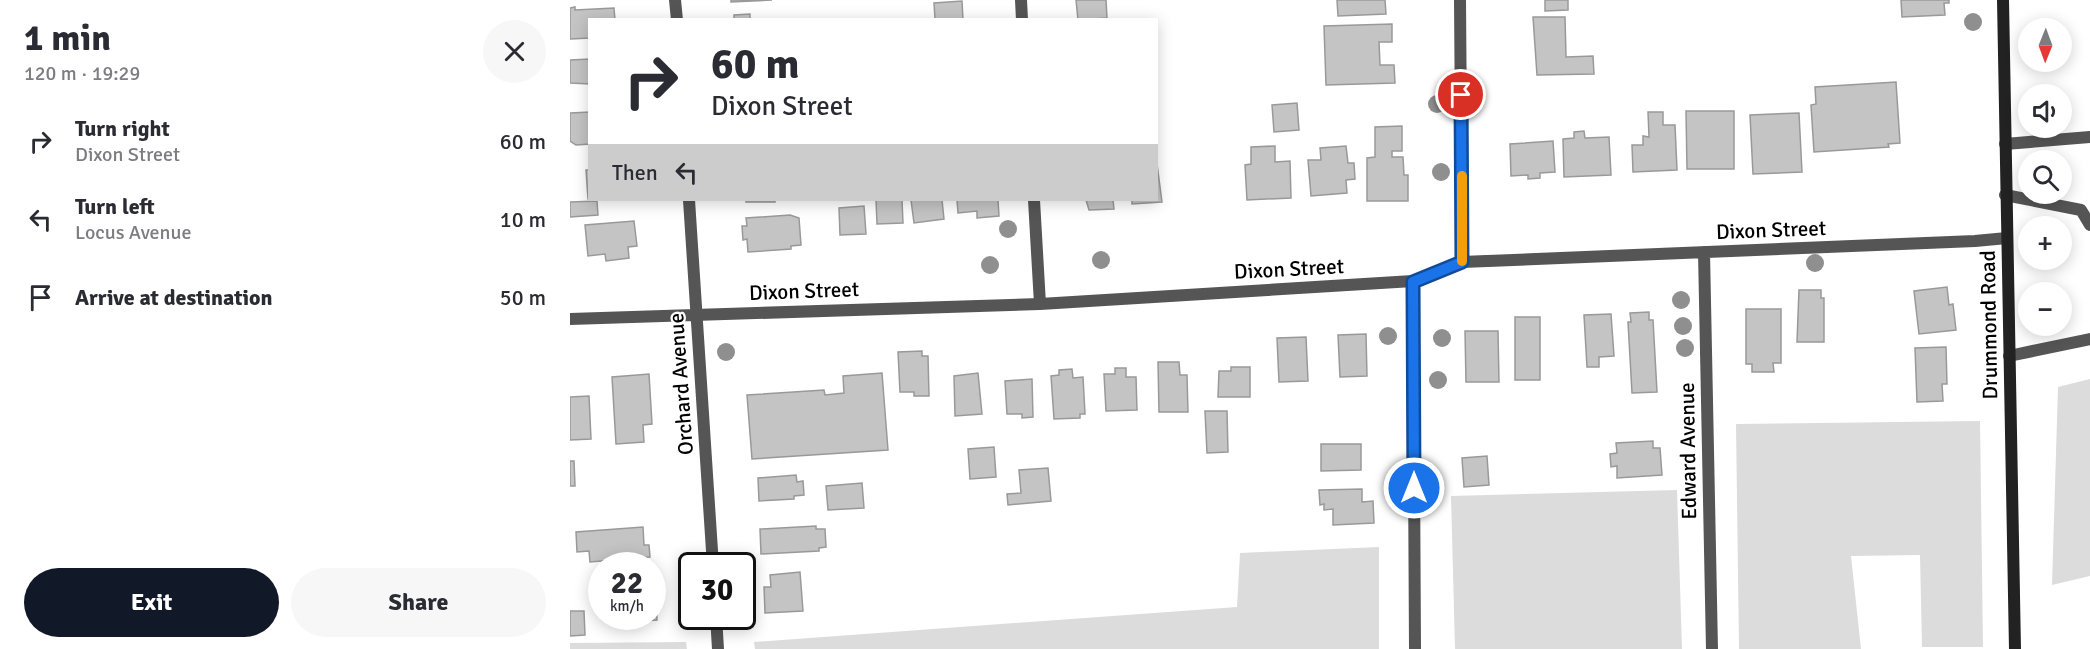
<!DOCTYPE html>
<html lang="en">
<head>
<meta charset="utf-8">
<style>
	body { margin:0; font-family:Signika,sans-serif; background:#f7f7f7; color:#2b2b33; height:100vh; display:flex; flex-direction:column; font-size:22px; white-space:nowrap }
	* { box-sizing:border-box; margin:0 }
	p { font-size:20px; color:#7c7c81 }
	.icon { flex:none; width:33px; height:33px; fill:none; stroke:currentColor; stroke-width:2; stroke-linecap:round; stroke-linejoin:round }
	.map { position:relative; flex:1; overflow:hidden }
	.drawer { display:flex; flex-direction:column; background:#fff; width:570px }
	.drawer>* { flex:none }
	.hud { position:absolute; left:18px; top:18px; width:570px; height:183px; border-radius:0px; box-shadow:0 3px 15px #0003; background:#fff; color:#2b2b33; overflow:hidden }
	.needle { width:39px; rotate:181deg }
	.fabs { position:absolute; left:1448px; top:18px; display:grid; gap:12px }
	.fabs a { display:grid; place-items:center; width:54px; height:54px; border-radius:50%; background:#fff; box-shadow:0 3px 15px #0003; font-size:30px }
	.speed { position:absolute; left:18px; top:552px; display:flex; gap:12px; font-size:30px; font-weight:700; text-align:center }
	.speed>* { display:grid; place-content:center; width:78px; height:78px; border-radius:50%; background:#fff; box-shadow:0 3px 15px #0003; line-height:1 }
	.speed small { font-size:15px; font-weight:400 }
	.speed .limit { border:3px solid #111; border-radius:9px; background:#fff; color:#111 }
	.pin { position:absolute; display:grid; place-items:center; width:51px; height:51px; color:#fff; margin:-26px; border:3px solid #fff; border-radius:50%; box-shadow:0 2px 6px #0007 }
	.me { position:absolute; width:66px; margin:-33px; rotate:0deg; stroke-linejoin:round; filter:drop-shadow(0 0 4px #0008) }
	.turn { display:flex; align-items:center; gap:21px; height:126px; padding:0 24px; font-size:27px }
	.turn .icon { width:78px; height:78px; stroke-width:2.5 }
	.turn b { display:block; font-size:42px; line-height:51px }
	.then { display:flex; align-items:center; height:57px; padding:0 24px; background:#0003; gap:12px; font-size:22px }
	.round { display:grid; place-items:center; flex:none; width:63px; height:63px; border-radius:32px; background:#f7f7f7 }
	.head { display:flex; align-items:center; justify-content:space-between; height:102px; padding:0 24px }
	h1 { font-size:36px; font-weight:700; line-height:45px }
	.primary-button { display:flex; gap:12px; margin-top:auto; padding:12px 24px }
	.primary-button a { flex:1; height:69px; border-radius:36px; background:#111827; color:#fff; font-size:24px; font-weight:700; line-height:69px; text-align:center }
	.primary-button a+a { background:#f7f7f7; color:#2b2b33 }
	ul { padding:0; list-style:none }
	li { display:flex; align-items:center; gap:18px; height:78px; padding:0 24px }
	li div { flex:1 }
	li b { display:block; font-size:22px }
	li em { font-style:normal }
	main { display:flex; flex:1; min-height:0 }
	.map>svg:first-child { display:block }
	.green { fill:#dcdcdc }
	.building { fill:#c4c4c4; stroke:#999; stroke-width:1.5 }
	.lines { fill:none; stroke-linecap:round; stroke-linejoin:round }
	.minor { stroke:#555; stroke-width:12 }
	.secondary { stroke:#222; stroke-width:12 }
	.tree { fill:#8f8f8f }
	.route-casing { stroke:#114b97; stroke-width:15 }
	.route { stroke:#1a73e8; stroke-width:10 }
	.slow { stroke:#f59e0b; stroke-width:10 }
	.labels { text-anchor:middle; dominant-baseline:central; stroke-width:4.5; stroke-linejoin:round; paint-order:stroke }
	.street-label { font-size:21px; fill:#000; stroke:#fff }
</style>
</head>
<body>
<main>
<section class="drawer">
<div class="head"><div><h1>1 min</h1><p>120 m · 19:29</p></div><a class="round"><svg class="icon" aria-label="close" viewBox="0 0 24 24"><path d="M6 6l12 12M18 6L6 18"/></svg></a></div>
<ul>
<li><svg class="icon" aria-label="right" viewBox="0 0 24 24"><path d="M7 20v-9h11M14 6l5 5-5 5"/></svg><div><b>Turn right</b><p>Dixon Street</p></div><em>60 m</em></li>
<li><svg class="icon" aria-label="left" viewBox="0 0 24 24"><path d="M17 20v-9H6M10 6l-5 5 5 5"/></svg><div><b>Turn left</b><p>Locus Avenue</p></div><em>10 m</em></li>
<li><svg class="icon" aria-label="arrive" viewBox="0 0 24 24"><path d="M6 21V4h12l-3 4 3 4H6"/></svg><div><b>Arrive at destination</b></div><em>50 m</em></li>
</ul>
<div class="primary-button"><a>Exit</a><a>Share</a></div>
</section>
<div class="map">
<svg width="1520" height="649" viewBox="0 0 1520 649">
	<rect width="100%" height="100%" fill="#fff"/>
	<!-- green -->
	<path class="green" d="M1520,379V576L1482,585L1488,387Z
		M1410,421L1413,647H1352L1350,555L1281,556L1291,649H1169L1166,424Z
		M1107,490L1112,649H885L881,496Z
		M809,547V649H185L184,642L667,607L670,553Z
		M116,642L117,649H0V643Z"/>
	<!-- building -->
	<path class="building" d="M161,0H202L161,2Z
		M506,0H536L537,18L508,20Z
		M767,0H815L816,14L768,16Z
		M975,0H998V10L975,11Z
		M1331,0H1379V3H1374L1375,15L1332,17Z
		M392,1L393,20H354L365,19L364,3Z
		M5,7V10L44,8L45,20H20V38L0,39V8Z
		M180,14V20H164V15Z
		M963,17H995L996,57L1023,56L1024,74L967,75Z
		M822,24V42H809L810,65H824L825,83L756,85L754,26Z
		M20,59V84L0,83V60Z
		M1326,82L1330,143L1318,144L1319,147L1244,152L1241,105L1246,104L1245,87Z
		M727,103L729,130L704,132L702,105Z
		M1116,111H1164V169H1117Z
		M20,112V144L6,145L0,141V113Z
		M1078,112H1093V125H1105L1107,170L1063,172L1062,145H1073V136L1079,137Z
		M1229,113L1232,172L1183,174L1180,115Z
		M832,126V151H822V157H833L834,175H838V201H797V158L805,157V127Z
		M1014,131L1015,138L1039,137L1041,175L994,177L993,139L1004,138V132Z
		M983,141L985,172L970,173V178L958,179V175L941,176L940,144Z
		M705,146V162L720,161L721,198L677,200L675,165L681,164V147Z
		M776,146L778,163H784L785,179L776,180L777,193L741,196L738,160H751L750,148Z
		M586,156L592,202L562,204V200H586Z
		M16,170H20V199H18Z
		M176,200H205V202H176Z
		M306,200H332L333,223L307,224Z
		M341,200H372L374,219L344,223Z
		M387,200H428L429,216L407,218V211L388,213Z
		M516,200H543L544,209L519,210Z
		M27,201L28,215L0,217V202Z
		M294,206L296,234L270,235L269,208Z
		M220,215L229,218L231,245L221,246V249L178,252L177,239L173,240L172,226H177L176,218Z
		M64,221L67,246L58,247L59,258L36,261L35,254L18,256L15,225Z
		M1377,287L1379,305L1383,304L1386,330L1349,334L1344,291Z
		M1229,290H1251V298H1254V342H1227Z
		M1176,309H1211V363H1203L1204,372H1182V364H1176Z
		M1079,312V320H1083L1087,392L1062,393L1058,322H1061L1060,313Z
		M1041,314L1044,356L1029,357V367H1017L1014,315Z
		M945,317H970V380H945Z
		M895,331H928L929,382H896Z
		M796,334L797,376L770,377L768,335Z
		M736,337L738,381L709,382L707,338Z
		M1376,347L1377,384H1372L1373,401L1347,402L1345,348Z
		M352,351V356H358L359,396H344V392H330L328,352Z
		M588,362H609L610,375H617L618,412H589Z
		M661,367H680V397H648L649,371H661Z
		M545,368H556V377H566L567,410L536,411L534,374H545Z
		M502,369L503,378L513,377L515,414H510V418L484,419L481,376L489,375V370Z
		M312,373L318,450L182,459L177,395L254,390L255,395L274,393L273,376Z
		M408,373L412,414L385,416L384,376Z
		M79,374L82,424L73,425L74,442L46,444L42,377Z
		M462,379L463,417L452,418V414H437L435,381Z
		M19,396L21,439L0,440V397Z
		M635,411H657L658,452L637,453Z
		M1083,441V448H1090L1092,475L1047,478V466L1041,467L1040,454L1047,453L1046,443Z
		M751,444H791V470L751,471Z
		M424,447L426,477L400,479L398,449Z
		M917,456L919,485L894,487L892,458Z
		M0,461H4L5,486H0Z
		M478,468L481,501L438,505L437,494L451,493L449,470Z
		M226,475L227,482L233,481L234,495L224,496V499L189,501L188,478Z
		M292,483L294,508L258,510L256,486Z
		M792,489V502L803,501L804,523L763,525V509L754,510V504L750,505L749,490Z
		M246,526V529H255L256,547L249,548V551L191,554L190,529Z
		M73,527L74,545H79L80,557L20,562L19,551L7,552L6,532Z
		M230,572L233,611L195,613L194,587H201L200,575Z
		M82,594H86L87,620L38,623L37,616H82Z
		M0,611H14L15,635L0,636Z"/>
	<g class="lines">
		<!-- minor -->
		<path class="minor" d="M105,0L107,20
			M451,0L452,20
			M890,0L892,262
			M1435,144L1520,137
			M1435,195L1511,210L1520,225
			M119,200L143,566
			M464,200L470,304
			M1134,252L1142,649
			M843,281L845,649
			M0,319L470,304L843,281L892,262L1405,241L1437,238
			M1439,356L1520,339
			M146,616L148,649"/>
		<!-- secondary -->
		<path class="secondary" d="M1433,0L1445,649"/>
	</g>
	<!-- trees -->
	<g class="tree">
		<circle cx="1403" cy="22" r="9"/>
		<circle cx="867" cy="104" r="9"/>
		<circle cx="871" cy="172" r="9"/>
		<circle cx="438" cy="229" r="9"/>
		<circle cx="531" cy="260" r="9"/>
		<circle cx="1245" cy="263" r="9"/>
		<circle cx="420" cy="265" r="9"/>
		<circle cx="1111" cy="300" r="9"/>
		<circle cx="1113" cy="326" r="9"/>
		<circle cx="818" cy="336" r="9"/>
		<circle cx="872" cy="338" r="9"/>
		<circle cx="1115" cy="348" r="9"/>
		<circle cx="156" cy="352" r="9"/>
		<circle cx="868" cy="380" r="9"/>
	</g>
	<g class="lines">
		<!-- route casing -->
		<g class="route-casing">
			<path id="route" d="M844,488L843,282L892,262L891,95"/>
		</g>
		<!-- route -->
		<use href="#route" class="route"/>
		<!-- slow -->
		<path class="slow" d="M892,176V261"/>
	</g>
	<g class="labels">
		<!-- street labels -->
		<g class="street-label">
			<text transform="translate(1201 230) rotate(-2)">Dixon Street</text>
			<text transform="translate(719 269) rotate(-3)">Dixon Street</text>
			<text transform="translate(234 291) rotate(-2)">Dixon Street</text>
			<text transform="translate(1419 325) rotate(-91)">Drummond Road</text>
			<text transform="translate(111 384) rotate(-94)">Orchard Avenue</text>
			<text transform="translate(1118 451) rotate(-91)">Edward Avenue</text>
		</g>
	</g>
</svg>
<div class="fabs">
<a><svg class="needle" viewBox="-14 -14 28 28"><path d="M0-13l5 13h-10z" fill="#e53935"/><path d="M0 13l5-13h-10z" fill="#7c7c81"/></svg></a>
<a><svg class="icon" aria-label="sound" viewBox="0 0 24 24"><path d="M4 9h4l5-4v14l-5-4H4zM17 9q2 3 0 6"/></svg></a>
<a><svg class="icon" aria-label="search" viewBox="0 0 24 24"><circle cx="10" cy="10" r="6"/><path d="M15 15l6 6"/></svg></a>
<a>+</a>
<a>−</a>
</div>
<div class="speed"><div>22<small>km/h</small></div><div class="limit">30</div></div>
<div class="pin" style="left:891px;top:95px;background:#d93025"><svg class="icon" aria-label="arrive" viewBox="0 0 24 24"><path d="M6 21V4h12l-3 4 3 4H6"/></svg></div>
<svg class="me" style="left:844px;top:488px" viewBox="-20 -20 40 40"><circle r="17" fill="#1a73e8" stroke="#fff" stroke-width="3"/><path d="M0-11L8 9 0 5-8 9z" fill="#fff"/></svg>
<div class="hud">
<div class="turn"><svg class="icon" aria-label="right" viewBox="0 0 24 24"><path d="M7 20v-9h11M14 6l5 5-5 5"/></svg><div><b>60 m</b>Dixon Street</div></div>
<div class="then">Then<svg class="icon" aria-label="left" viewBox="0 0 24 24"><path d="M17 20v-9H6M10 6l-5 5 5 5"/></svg></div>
</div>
</div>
</main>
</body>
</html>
